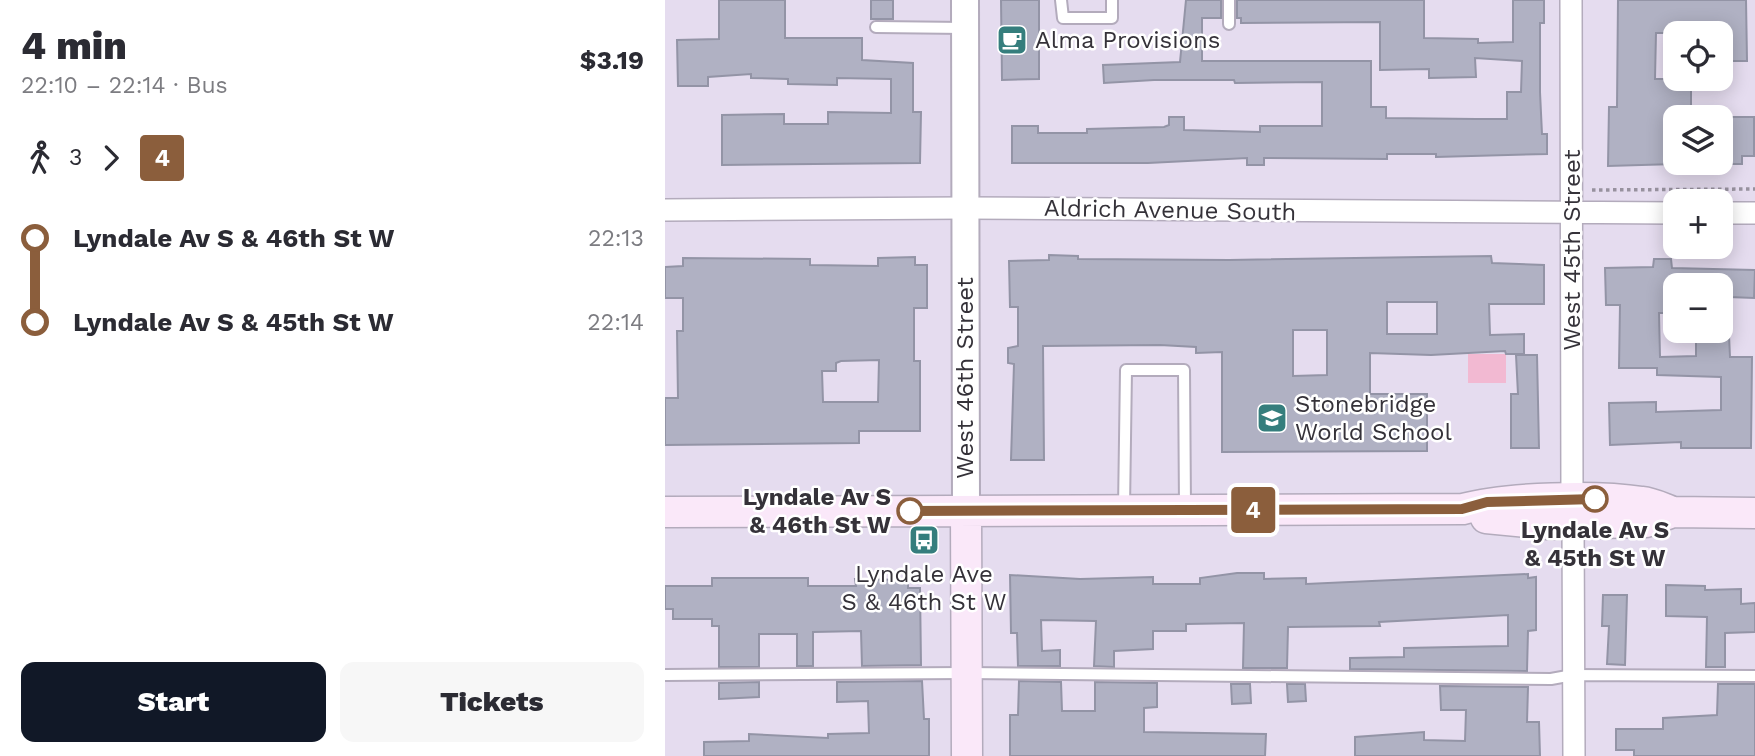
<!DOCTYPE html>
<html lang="en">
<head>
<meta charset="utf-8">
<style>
	:root { --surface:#fff; --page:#f7f7f7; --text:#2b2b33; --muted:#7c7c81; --accent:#111827 }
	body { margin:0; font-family:"Work Sans",sans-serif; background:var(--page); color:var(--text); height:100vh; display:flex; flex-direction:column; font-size:26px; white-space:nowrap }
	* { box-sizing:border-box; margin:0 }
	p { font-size:23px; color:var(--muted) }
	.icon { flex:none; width:38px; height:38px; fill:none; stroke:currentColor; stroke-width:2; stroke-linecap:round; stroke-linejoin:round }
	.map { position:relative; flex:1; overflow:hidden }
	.sheet { display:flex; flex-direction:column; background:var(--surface); width:665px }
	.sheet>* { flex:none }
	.badge { padding:0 14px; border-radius:5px; font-size:24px; line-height:46px }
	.fabs { position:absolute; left:998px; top:21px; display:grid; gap:14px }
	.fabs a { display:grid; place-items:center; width:70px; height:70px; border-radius:14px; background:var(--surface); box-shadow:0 4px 18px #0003; font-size:35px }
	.map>.badge { position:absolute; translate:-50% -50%; box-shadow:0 0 0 4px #fff }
	.legs { display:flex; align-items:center; gap:10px; height:77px; padding:0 21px; font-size:23px }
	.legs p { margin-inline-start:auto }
	.headline { display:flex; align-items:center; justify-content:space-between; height:119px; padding:0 21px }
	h1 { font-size:38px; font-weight:800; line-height:52px }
	.primary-button { display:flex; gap:14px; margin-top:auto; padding:14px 21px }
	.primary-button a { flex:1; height:80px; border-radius:14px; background:var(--accent); color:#fff; font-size:28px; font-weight:800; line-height:80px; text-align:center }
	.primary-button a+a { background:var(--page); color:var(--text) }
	ul { padding:0 21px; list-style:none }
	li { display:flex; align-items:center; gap:24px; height:84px; font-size:26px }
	li i { display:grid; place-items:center; width:10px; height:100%; margin:0 9px; background:currentColor }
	li i::after { content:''; width:18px; height:18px; margin:-9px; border:5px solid; border-radius:50%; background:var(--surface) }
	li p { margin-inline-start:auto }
	li:first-child i { background:linear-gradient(#0000 50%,currentColor 0) }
	li:last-child i { background:linear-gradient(currentColor 50%,#0000 0) }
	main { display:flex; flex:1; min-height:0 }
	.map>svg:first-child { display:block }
	.green { fill:#f2b9d2 }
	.building { fill:#b0b1c3; stroke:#9394a6; stroke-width:2; fill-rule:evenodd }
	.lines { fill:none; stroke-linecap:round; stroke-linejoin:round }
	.service-casing { stroke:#b3abbc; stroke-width:14 }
	.minor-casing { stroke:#b3abbc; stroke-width:24 }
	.tertiary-casing { stroke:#b3abbc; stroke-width:30 }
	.secondary-casing { stroke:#b3abbc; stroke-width:33 }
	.path { stroke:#97919e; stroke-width:3.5; stroke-dasharray:3.5 3.5; stroke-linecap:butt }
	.service { stroke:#fff; stroke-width:10 }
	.minor { stroke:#fff; stroke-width:21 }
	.tertiary { stroke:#fff; stroke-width:26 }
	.secondary { stroke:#fae8f9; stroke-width:30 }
	.line-1-casing { stroke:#fff; stroke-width:16 }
	.line-1 { stroke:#8b5e3c; stroke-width:10 }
	.stop-1-dot { fill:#fff; stroke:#8b5e3c; stroke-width:3.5 }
	.labels { text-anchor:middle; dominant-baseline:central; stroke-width:5; stroke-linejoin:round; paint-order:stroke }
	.poi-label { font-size:24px; fill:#353239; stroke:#fff; text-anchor:start }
	.street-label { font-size:24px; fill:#353239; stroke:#fff }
	.stop-label { font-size:24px; font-weight:bold; fill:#353239; stroke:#fff; text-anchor:end }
</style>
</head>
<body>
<main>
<section class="sheet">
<div class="headline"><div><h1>4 min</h1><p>22:10 – 22:14 · Bus</p></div><b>$3.19</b></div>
<div class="legs"><svg class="icon" aria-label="walk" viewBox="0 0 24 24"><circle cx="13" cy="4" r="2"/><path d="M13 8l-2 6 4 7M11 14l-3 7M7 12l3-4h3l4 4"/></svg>3<svg class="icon" aria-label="forward" viewBox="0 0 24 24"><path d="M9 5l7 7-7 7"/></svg><b class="badge" style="background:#8b5e3c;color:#fff">4</b></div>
<ul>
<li><i style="color:#8b5e3c"></i><b>Lyndale Av S &amp; 46th St W</b><p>22:13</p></li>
<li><i style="color:#8b5e3c"></i><b>Lyndale Av S &amp; 45th St W</b><p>22:14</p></li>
</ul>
<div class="primary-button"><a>Start</a><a>Tickets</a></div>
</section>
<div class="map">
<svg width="1090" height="756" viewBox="0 0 1090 756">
	<rect width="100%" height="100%" fill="#e5dcef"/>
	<path class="green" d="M 803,354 L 841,354 L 841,383 L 803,383 Z"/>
	<path class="building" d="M 54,0 L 120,0 L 120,38 L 197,38 L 197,60 L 248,63 L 248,112 L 256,112 L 255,163 L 57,165 L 57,115 L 119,114 L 119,124 L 163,124 L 163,112 L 226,113 L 226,79 L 172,78 L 172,85 L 123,84 L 123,79 L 86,78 L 86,74 L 43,77 L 43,86 L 13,86 L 12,40 L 54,39 Z
		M 206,0 L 228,0 L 228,19 L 206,19 Z
		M 336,0 L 374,0 L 374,79 L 337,80 Z
		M 521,0 L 556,0 L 556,18 L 537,18 L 537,61 L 706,61 L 706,107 L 721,107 L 721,118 L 811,119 L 842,119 L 842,92 L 856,92 L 857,61 L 810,58 L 811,77 L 764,78 L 764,69 L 715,70 L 715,22 L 576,23 L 576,18 L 572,18 L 572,0 L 759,0 L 759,38 L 813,39 L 813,43 L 848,42 L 848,0 L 879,0 L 879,23 L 875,23 L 875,92 L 877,134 L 882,134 L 882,154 L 771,157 L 771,154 L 722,154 L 722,159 L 599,158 L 599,165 L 582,165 L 582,158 L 483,163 L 347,163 L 347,126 L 373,126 L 373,133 L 422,133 L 422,129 L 499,127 L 504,125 L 504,117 L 519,117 L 519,130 L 595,132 L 595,126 L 657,126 L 657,82 L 570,83 L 569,80 L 489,80 L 439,83 L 438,65 L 515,62 Z
		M 953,0 L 1081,0 L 1082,61 L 1055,61 L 1055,33 L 991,33 L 990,79 L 1026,79 L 1026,117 L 1010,117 L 1010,164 L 943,166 L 944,107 L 952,107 Z
		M 1058,117 L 1089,117 L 1089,156 L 1077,156 L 1077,164 L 1058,164 Z
		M 384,255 L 413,256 L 413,259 L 564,260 L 826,256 L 827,263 L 879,265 L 879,304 L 824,304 L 825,335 L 859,334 L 859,354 L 841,354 L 840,351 L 766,355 L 705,353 L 705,394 L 762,394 L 762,451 L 557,452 L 557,352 L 531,353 L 531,347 L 495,345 L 378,346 L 379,460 L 346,460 L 349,364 L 343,363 L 343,348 L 353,346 L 353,307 L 345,307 L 344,261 L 384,260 ZM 722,302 L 772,302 L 772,334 L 722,334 ZM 628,330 L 662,330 L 662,375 L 628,376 Z
		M 250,257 L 250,265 L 262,265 L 262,308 L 249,308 L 249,361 L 255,361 L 255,431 L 194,431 L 194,443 L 0,445 L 0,398 L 13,398 L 12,331 L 18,331 L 18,298 L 0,298 L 0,267 L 18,266 L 18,258 L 145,259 L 145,265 L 213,266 L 213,258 ZM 214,360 L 213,402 L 158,402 L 157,371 L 171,371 L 171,363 L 176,361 Z
		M 989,259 L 1006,259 L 1007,268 L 1090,270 L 1089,298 L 1064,297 L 1064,287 L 1057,285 L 1010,285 L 1010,313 L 994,313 L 995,357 L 1031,356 L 1031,335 L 1064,335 L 1065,357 L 1087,357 L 1086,448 L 1016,448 L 1016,442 L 945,445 L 944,403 L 991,402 L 991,412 L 1056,410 L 1056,377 L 992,375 L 992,368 L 954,368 L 955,305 L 941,305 L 940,268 L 988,267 Z
		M 851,355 L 872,355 L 874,448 L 846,448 L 846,394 L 853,394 Z
		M 572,573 L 599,573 L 599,579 L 641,578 L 641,584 L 863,574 L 863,578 L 871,577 L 871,630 L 863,631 L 862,671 L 685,669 L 685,658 L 739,657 L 739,648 L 843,646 L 843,615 L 714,622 L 715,626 L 623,627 L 622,668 L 578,668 L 579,623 L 521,624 L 521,631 L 488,631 L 488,649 L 449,651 L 449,667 L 429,666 L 431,621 L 376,620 L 377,651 L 395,650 L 395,666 L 353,666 L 352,633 L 346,633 L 345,575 L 415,579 L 488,577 L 488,584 L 535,584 L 535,578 Z
		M 47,578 L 143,578 L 143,586 L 191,586 L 190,579 L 243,580 L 243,588 L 255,588 L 256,665 L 197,666 L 196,631 L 148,632 L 148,666 L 132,666 L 132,634 L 94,634 L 94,667 L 54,667 L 54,626 L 47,626 L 47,619 L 8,619 L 8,609 L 0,609 L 0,586 L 47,586 Z
		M 1001,585 L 1040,586 L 1040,590 L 1076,589 L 1076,604 L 1090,603 L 1090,632 L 1060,633 L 1060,667 L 1041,667 L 1042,617 L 1001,616 Z
		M 938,595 L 962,595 L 960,665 L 942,664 L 944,626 L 937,626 Z
		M 257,681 L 259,719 L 264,719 L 264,756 L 39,756 L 39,742 L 84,741 L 84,734 L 163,738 L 163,734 L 204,733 L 203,701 L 172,702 L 172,682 Z
		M 354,681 L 396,682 L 397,711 L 430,711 L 430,682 L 492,683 L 492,707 L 479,708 L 479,732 L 601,734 L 600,756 L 345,756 L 345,715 L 353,715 Z
		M 94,682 L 94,697 L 54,699 L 54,683 Z
		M 566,684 L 585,684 L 586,703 L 567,704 Z
		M 622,684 L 640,684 L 641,701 L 623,702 Z
		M 1053,684 L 1090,684 L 1090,756 L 969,756 L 969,750 L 951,750 L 951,729 L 998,729 L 998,718 L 1052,715 Z
		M 775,686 L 863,687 L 862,722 L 874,722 L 875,756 L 690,756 L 690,737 L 759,732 L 759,740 L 800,741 L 801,710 L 776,710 Z"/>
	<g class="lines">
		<g class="service-casing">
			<path id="service" d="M 396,0 L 398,18 L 447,18 L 447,0
				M 564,0 L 564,24
				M 211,27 L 300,28
				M 459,508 L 461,370 L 519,370 L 520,507
				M 0,675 L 301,673 L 886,679 L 908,675 L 1090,676"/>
		</g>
		<g class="minor-casing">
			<path id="minor" d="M 906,0 L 907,500
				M 0,210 L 300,208 L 1010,213
				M 1055,213 L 1090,213
				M 908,523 L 909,756"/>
		</g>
		<g class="tertiary-casing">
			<path id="tertiary" d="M 300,0 L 301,511"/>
		</g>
		<g class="secondary-casing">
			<path id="secondary" d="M 301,511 L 302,756
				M 0,512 L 798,509 C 841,497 932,495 977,502 C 988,503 999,509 1008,512
				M 821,518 L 883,524 L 981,522 L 1008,512 L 1090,513"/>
		</g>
		<path class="path" d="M 927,190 L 1090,189"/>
		<use href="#service" class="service"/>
		<use href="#minor" class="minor"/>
		<use href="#tertiary" class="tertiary"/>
		<use href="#secondary" class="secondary"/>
	</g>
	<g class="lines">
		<g class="line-1-casing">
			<path id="line-1" d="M 245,511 L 797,509 L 822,502 L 930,499"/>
		</g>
		<use href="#line-1" class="line-1"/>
	</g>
	<defs>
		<g id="cafe-square" transform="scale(1.575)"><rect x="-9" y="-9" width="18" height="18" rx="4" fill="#357e7d" stroke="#fff"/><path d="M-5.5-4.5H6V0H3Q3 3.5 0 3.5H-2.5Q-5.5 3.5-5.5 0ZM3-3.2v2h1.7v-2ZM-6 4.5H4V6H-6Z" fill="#fff"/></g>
		<g id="school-square" transform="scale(1.575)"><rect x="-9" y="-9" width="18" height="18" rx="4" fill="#357e7d" stroke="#fff"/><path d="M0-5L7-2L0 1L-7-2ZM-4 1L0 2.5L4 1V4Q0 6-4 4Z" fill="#fff"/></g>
		<g id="bus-square" transform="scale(1.575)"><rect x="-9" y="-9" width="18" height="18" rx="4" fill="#357e7d" stroke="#fff"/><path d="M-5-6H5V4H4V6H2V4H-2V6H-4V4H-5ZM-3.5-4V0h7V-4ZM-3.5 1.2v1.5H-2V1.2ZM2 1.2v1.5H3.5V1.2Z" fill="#fff"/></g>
	</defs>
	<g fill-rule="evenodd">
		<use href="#cafe-square" x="347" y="40"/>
		<use href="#school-square" x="607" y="418"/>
		<use href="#bus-square" x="259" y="540"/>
	</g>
	<g class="stop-1-dot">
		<circle cx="930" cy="499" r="12"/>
		<circle cx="245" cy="511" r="12"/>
	</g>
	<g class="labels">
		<g class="poi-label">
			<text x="370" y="40">Alma Provisions</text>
			<text x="630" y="404">Stonebridge<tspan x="630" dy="28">World School</tspan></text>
			<text x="259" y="574" text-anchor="middle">Lyndale Ave<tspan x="259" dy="28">S &amp; 46th St W</tspan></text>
		</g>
		<g class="street-label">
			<text transform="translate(505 210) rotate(1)">Aldrich Avenue South</text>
			<text transform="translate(907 250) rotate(-90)">West 45th Street</text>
			<text transform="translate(300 378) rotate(-90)">West 46th Street</text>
		</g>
		<g class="stop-label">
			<text x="226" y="497">Lyndale Av S<tspan x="226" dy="28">&amp; 46th St W</tspan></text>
			<text x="930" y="530" text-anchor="middle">Lyndale Av S<tspan x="930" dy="28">&amp; 45th St W</tspan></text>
		</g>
	</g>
</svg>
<div class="fabs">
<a><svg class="icon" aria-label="locate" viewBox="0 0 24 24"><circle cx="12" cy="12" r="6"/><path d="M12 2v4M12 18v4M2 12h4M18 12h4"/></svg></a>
<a><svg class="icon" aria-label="layers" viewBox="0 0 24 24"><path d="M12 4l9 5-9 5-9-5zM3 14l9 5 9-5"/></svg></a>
<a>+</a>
<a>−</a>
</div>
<b class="badge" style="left:588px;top:510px;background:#8b5e3c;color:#fff">4</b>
</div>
</main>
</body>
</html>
